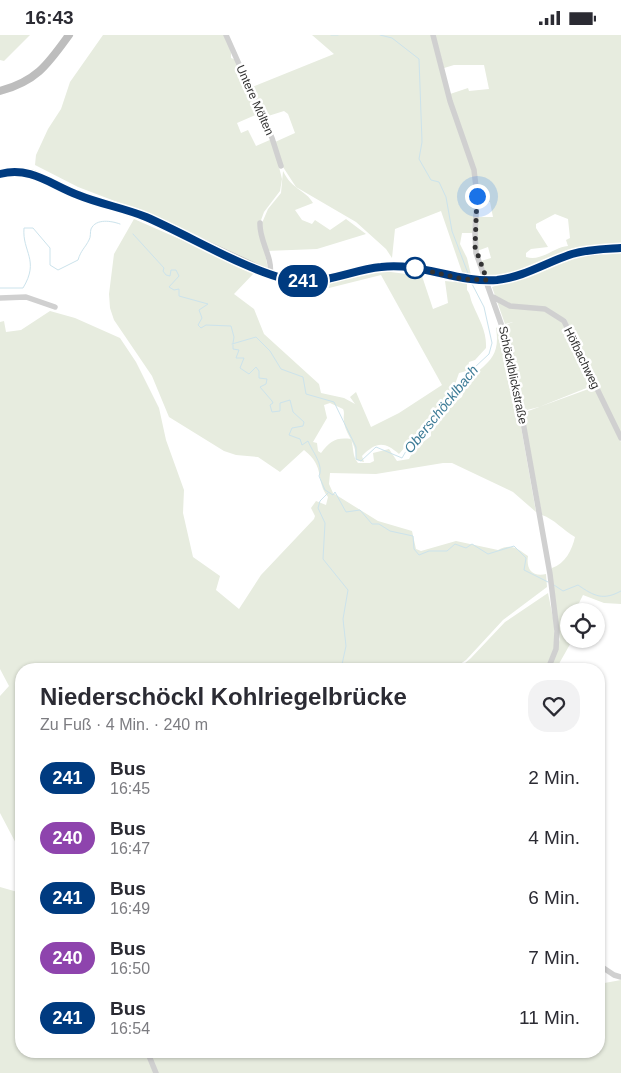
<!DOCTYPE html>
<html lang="de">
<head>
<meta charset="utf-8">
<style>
	:root { --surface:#fff; --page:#f2f2f3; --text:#2b2b33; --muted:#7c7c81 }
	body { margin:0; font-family:Helvetica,sans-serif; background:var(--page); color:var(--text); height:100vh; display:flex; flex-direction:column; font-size:19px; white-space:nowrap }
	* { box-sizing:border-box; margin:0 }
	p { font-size:16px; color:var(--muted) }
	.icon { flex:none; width:28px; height:28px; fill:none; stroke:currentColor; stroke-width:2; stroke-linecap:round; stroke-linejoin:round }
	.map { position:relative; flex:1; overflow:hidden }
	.sheet { position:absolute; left:15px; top:628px; width:590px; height:395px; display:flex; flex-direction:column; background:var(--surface); border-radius:20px; box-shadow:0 1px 4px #0004 }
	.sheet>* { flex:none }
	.badge { padding:0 10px; border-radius:16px; font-size:18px; line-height:32px }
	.tools { position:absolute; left:560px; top:568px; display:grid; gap:10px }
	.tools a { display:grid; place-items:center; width:45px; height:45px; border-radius:50%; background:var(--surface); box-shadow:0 1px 4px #0004; font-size:25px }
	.you { position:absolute; width:25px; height:25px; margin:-12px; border:4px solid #fff; border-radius:50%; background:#1a73e8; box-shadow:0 0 0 8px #1a73e833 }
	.map>.badge { position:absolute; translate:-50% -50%; box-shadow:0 0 0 2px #fff }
	.round { display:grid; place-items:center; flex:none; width:52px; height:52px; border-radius:20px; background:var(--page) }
	.summary { display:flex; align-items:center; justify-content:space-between; height:85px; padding:0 25px }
	h1 { font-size:24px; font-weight:700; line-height:38px }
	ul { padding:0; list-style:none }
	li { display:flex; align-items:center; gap:15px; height:60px; padding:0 25px }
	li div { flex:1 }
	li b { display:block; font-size:19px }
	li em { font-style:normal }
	li .badge { min-width:55px; font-weight:700; text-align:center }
	.status { display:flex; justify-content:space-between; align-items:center; height:35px; padding:0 25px; background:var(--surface); direction:ltr }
	.status svg { height:14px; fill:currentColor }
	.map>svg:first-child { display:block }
	.green { fill:#e7ecdf; fill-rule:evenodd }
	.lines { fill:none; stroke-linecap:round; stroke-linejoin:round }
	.stream { stroke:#cce3ec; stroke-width:1 }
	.minor { stroke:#d0d0d0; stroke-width:5.5 }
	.secondary { stroke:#bdbdbd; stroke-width:8 }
	.line-casing { stroke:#fff; stroke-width:11 }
	.line { stroke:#003b80; stroke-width:8 }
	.walk { stroke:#333; stroke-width:5; stroke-dasharray:0 9 }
	.stop-dot { fill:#fff; stroke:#003b80; stroke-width:2.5 }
	.labels { text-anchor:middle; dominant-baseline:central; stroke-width:5; stroke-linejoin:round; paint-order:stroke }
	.street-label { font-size:12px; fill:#333; stroke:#fff }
	.water-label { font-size:14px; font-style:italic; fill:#3e7c97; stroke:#fff }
</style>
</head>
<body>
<div class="status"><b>16:43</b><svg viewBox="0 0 49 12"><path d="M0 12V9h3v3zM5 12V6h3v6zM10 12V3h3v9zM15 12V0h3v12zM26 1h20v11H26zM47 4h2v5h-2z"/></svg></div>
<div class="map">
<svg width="621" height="1038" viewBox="0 0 621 1038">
	<rect width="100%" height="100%" fill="#fff"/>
	<path class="green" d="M 0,0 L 30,0 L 4,26 L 0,25 Z
		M 103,0 L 225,0 L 231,17 L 231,23 L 236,25 L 260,78 L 237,88 L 241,98 L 248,95 L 256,111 L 272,104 L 282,144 L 280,156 L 264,177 L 260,188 L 268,235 L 167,186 L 78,152 L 35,130 L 36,120 L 48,94 L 61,74 L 70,47 Z
		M 312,0 L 431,0 L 472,136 L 475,161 L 473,198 L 462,198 L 460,209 L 467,223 L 471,240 L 463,240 L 441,176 L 395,194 L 392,223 L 386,214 L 356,187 L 296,152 L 283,132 L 275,107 L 295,98 L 288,79 L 284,76 L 265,82 L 252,52 L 334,19 Z
		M 435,0 L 621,0 L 621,399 L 566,284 L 560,282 L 594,350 L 539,372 L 594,352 L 621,407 L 621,569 L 604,568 L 583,560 L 577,572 L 586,576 L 569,576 L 569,604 L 573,604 L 556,634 L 550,634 L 560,604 L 552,556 L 552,533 C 565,529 572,515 575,502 C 563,495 554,484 542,480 L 523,378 L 539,372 L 523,376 L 505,290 L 513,287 L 505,289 L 492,252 L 519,243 L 487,241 L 481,226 L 491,223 L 488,212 L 477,216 L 476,182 L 493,182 L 490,167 L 478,168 L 477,148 L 450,59 L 468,53 L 469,56 L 489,54 L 484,30 L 454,30 L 444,33 ZM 555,179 L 568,184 L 570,203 L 566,205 L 568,211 C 554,212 541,227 526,222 L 526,218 L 531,214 L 548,212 L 536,193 L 536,189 Z
		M 283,136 C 292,155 306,155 313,168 L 295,175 L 302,185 L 312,189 L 315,185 L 330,195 L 346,184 L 366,199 L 317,214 L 266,216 L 262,188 L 268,174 L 281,158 Z
		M 134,184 L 255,237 L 234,259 L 254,274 L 264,299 L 319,349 L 321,358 L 344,363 L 355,369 L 350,362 L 356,357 L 371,392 L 399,378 L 442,350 L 381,240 L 325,254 L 293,254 L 293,250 L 319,250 L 383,236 L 422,241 L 433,274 L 448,268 L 445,246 L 467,248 L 467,255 C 471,260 470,264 473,270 C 479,284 487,297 486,313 L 475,325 L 469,327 L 467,336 L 459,338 L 452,358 L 399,419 C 384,406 376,407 362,421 L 364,427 L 356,425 C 357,407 345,400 344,386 C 343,381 345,378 343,374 L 330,368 L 324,370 L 327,383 L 313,407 L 317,408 L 318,416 L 321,418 C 330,406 336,402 351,404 C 354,413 352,421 358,428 L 370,428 L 374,426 L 373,418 L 389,414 L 397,426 L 409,424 L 414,414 L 431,401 L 431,396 C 442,385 449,370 462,362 C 471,328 503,334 496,293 L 500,291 L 505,301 L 536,477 L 513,457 L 452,428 L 443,428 L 376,439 L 330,438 L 329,449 L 333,458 L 378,486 L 412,496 L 416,514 L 421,516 L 456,506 L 498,515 C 511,508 517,513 528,521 C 526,534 532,542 546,539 L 547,552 L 503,585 L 466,625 L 453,634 L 21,634 L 21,818 L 0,778 L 0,661 L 9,651 L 0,634 L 0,287 L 4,286 L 6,297 L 21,295 L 50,276 L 75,283 L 120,303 L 136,327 L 159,373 L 166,405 L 184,455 L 183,478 L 193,522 L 220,541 L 216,555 L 239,574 L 261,540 L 314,484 L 315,481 L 311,473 L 316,466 L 326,470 L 328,462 C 315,446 326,432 304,415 L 280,437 L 258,422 L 236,420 L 224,416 L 169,382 L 152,341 L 114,285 L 110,273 L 109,259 L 114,219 Z
		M 548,558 L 554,588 L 555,611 L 546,634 L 458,634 L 471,623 L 505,587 Z
		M 0,852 L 21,858 L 21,1016 L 599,1016 L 599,949 L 621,945 L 621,1038 L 0,1038 Z"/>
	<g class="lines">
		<path class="stream" d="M 331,0 L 338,0
			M 380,0 L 392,3 L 419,24 L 422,107 L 419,124 L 431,145 L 439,147 L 446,162 L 452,196 L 469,241
			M 133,199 L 164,233 L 163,236 L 166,240 L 170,241 L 171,235 L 176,235 L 179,241 L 169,252 L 174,255 L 179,254 L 179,261 L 208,269 L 199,275 L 202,283 L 198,290 L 201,293 L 206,290 L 231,291 L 234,302 L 233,308
			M 0,253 L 23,253 C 40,225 22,217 24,193 L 33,193 L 50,213 L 50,230 L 58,235 L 78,225 C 81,215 85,213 89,205 C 91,202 90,197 91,194 C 96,183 112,186 120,189
			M 232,309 L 256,302 L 270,316 L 281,334 L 303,342 L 306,359 L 334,367 L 356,412 L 356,424 L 361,426 L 376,412 L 402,423 L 409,411 L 428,396 L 441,373 L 459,356 L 475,332 L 489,319 L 492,308 L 484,272 L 471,247
			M 233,310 L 233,314 L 239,315 L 236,323 L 244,323 L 240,333 L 249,339 L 256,332 L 259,336 L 259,343 L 267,344 L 266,349 L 260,352 L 272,366 L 273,368 L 270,370 L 272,377 L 280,376 L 280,368 L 290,365 L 293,377 L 304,387 L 303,391 L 292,393 L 289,400 L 300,404 L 302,410 L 308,406 C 312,416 324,430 319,441 L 325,455 L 333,460 L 335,457 L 346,477 L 360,475 L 372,489 L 379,489 L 390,496 L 413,501 L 414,514 L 419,520 L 429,516 L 447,516 L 455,509 L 466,513 L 472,509 L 488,519 L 514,511 L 526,523 L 524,535 L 548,547
			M 328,458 L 320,466 L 318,473 L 325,488 L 323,524 L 348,555 L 343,584 L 346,611 L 341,634
			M 554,550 L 563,556 L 578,550 C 594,561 603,566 621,556"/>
		<path class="minor" d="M 226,0 L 272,103 L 281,131
			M 433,0 L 450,66 L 474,135 L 477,161 L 475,198 L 476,218 L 510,314 L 550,539 L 557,596 L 556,614 L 548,634
			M 260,188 C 259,206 273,222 270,239
			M 493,262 L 510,271 L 545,274 L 564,286 L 621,403
			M 0,263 L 26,262 L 55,272
			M 599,930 L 614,940 L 621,942
			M 147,1016 L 156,1038"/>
		<path class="secondary" d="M 0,56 C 37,46 48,29 69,0
			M 0,139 L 17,137 L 34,139 L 79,160 L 147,182 L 270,239 L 296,246 L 321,246 L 373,233 L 394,231 L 415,233 L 463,244 L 497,245 L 525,238 L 573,219 L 621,213"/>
	</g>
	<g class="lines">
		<g class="line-casing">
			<path id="line" d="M 0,139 C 31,131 51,150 78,160 C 100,169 124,173 146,182 C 190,201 240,232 285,244 C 318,253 349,235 381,232 C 421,227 457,248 497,245 C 524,242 547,227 572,219 C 588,214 605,214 621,213"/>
		</g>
		<use href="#line" class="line"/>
		<path class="walk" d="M 415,233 L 463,244 L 487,245 L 475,212 L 477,161"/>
	</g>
	<circle class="stop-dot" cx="415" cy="233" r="10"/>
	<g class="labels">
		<g class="street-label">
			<text transform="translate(255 65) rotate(66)">Untere Mölten</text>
			<text transform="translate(582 323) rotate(64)">Höfbachweg</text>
			<text transform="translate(513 340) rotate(78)">Schöcklblickstraße</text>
		</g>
		<g class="water-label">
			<text transform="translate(441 374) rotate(-51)">Oberschöcklbach</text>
		</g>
	</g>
</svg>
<div class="tools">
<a><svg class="icon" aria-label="locate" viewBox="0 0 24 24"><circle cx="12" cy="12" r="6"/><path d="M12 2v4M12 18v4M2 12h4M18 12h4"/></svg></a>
</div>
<div class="you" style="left:477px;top:161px"></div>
<b class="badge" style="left:303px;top:246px;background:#003b80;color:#fff">241</b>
<section class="sheet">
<div class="summary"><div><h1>Niederschöckl Kohlriegelbrücke</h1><p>Zu Fuß · 4 Min. · 240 m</p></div><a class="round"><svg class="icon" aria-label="heart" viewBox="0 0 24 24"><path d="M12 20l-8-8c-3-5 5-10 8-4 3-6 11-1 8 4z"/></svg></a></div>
<ul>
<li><span class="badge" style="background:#003b80;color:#fff">241</span><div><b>Bus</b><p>16:45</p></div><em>2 Min.</em></li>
<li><span class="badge" style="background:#8e44ad;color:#fff">240</span><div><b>Bus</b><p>16:47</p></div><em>4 Min.</em></li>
<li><span class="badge" style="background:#003b80;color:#fff">241</span><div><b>Bus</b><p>16:49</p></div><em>6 Min.</em></li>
<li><span class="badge" style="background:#8e44ad;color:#fff">240</span><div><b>Bus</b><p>16:50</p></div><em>7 Min.</em></li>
<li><span class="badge" style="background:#003b80;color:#fff">241</span><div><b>Bus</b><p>16:54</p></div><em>11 Min.</em></li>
</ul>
</section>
</div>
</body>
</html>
